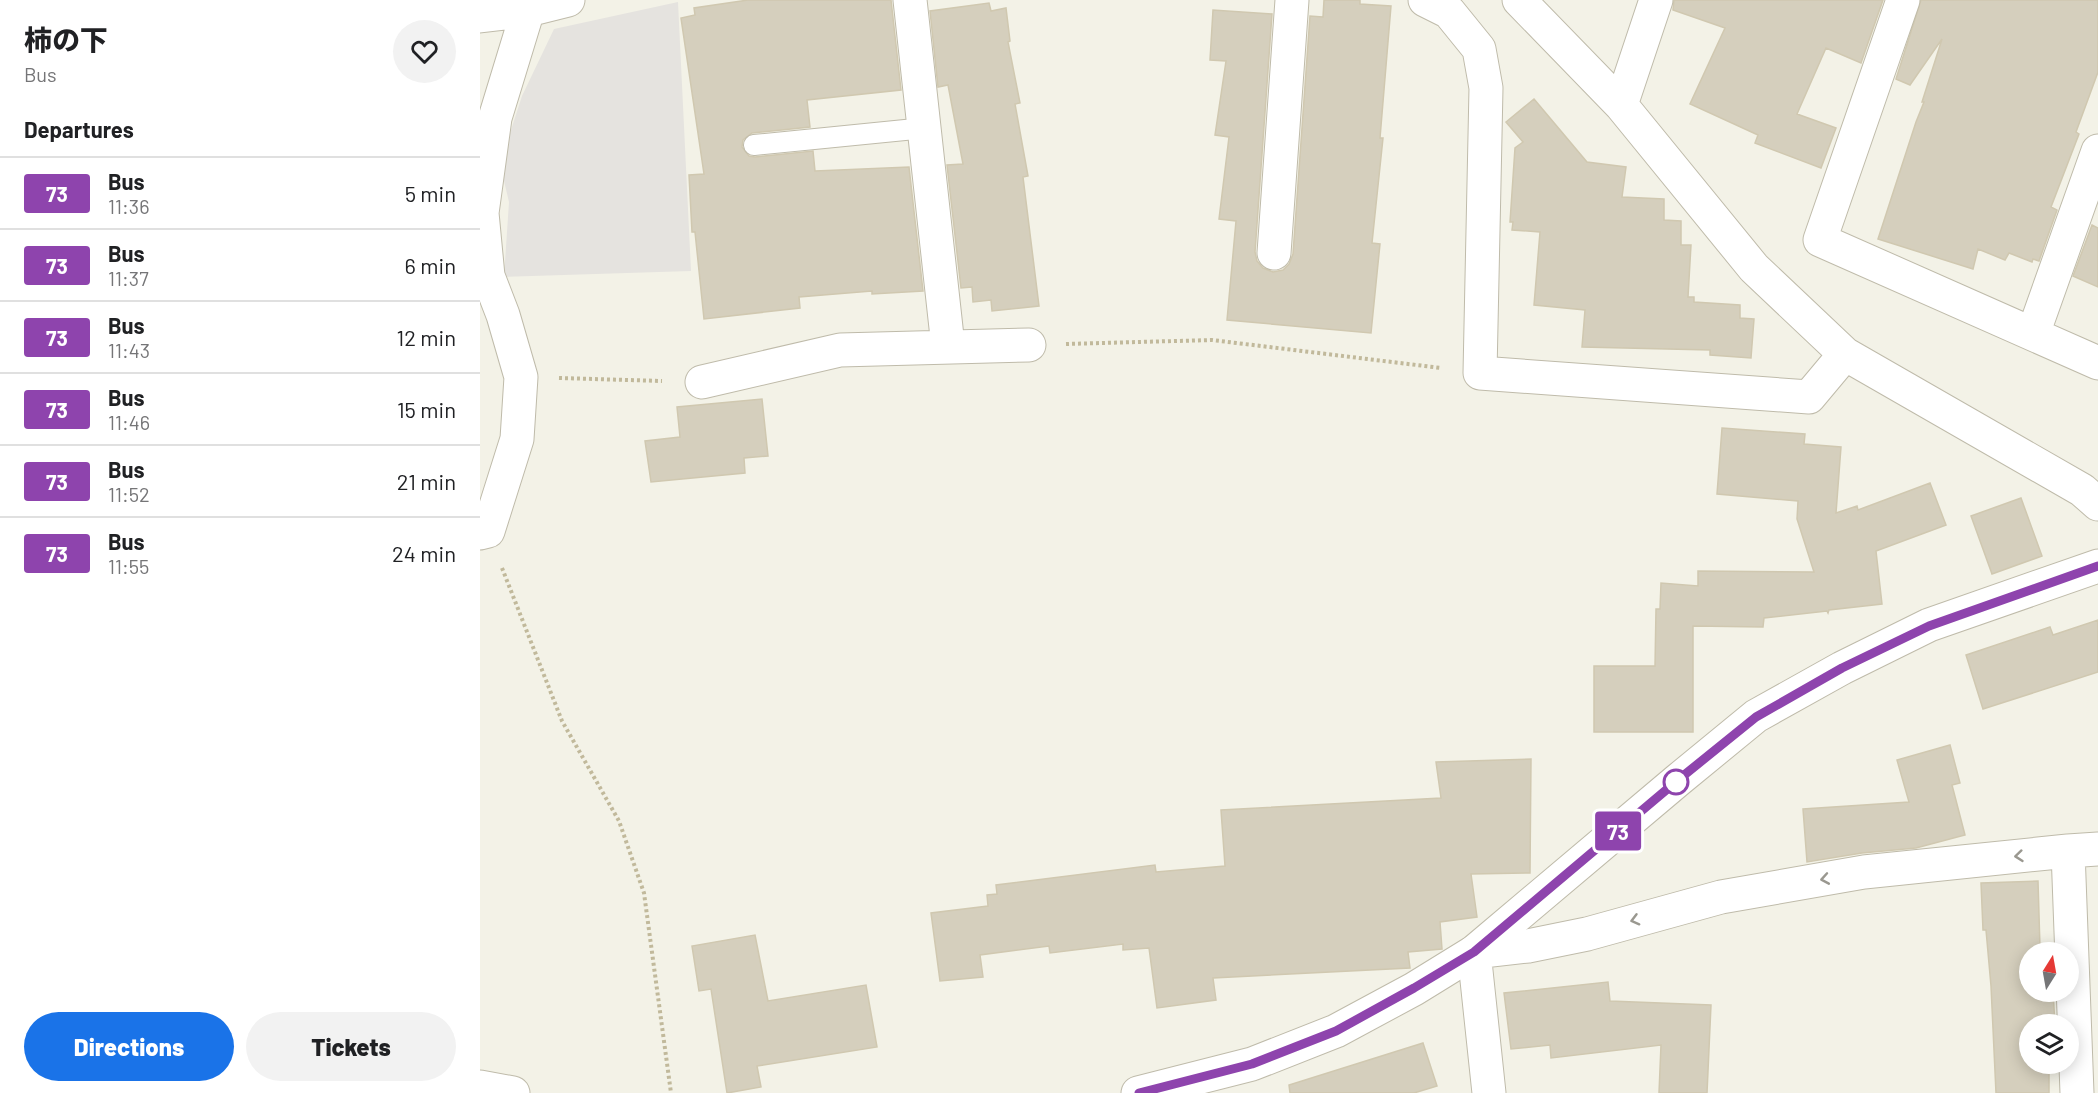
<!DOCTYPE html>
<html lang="en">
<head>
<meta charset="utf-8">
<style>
	:root { --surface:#fff; --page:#f2f2f2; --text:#202124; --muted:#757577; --line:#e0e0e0; --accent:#1a73e8 }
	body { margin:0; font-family:Barlow,"Noto Sans JP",sans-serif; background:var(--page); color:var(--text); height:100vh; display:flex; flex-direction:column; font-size:22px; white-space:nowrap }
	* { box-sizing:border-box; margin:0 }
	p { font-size:20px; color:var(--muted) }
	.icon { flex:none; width:33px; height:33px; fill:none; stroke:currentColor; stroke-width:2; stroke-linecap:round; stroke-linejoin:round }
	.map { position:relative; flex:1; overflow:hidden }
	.details { display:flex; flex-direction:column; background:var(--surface); width:480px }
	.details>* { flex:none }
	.badge { padding:0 12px; border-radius:4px; font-size:21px; line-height:39px }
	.needle { width:39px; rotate:11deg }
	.fabs { position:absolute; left:1539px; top:942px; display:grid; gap:12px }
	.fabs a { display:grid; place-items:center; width:60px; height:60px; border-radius:50%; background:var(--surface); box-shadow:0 3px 15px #0003; font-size:30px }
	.map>.badge { position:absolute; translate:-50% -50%; box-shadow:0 0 0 3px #fff }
	h2 { padding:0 24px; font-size:22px; line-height:54px }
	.round { display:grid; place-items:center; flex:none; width:63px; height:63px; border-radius:32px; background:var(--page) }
	.head { display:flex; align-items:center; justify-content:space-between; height:102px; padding:0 24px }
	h1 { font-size:28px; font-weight:800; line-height:45px }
	.primary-button { display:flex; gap:12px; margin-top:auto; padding:12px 24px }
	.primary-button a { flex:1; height:69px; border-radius:36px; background:var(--accent); color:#fff; font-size:24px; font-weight:800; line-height:69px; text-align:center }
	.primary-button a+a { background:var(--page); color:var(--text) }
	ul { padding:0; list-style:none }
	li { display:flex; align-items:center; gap:18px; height:72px; padding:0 24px; border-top:2px solid var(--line) }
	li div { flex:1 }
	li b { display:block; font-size:22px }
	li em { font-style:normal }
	li .badge { min-width:66px; font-weight:700; text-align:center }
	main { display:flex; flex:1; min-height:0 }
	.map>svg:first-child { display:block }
	.parking { fill:#e5e3df }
	.building { fill:#d5cfbd; stroke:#d0c8b0; stroke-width:1.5 }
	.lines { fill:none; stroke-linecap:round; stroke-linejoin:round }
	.service-casing { stroke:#bfbbaa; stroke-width:22 }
	.minor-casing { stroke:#bfbbaa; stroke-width:35 }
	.tertiary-casing { stroke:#bfbbaa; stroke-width:35 }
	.path { stroke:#c1b99b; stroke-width:4; stroke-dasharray:3 3; stroke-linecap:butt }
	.service { stroke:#fff; stroke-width:20 }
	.minor { stroke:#fff; stroke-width:33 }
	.tertiary { stroke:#fff; stroke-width:33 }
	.oneway { stroke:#9a9890 }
	.line-casing { stroke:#fff; stroke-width:14 }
	.line { stroke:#8e44ad; stroke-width:9 }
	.stop-dot { fill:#fff; stroke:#8e44ad; stroke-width:3 }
</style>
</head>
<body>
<main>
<section class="details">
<div class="head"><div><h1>柿の下</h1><p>Bus</p></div><a class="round"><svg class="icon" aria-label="heart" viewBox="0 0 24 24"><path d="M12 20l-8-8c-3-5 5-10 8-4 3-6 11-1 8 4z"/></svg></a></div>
<h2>Departures</h2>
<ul>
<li><span class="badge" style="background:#8e44ad;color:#fff">73</span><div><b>Bus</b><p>11:36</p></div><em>5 min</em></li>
<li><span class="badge" style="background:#8e44ad;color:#fff">73</span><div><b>Bus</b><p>11:37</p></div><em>6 min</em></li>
<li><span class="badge" style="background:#8e44ad;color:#fff">73</span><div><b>Bus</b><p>11:43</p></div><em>12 min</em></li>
<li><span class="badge" style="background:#8e44ad;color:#fff">73</span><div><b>Bus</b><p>11:46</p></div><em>15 min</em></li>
<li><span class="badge" style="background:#8e44ad;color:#fff">73</span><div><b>Bus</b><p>11:52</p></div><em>21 min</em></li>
<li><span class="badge" style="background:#8e44ad;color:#fff">73</span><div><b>Bus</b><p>11:55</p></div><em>24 min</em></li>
</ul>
<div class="primary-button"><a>Directions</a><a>Tickets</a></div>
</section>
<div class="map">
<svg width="1618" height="1093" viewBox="0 0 1618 1093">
	<rect width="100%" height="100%" fill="#f3f2e7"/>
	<path class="parking" d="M 198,2 L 211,271 L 24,277 L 29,202 L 20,164 L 42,96 L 74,29 Z"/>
	<path class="building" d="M 268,0 L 411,0 L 421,90 L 327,100 L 330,127 L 272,133 L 263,140 L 262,147 L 269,156 L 275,157 L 333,151 L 335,171 L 429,167 L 443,291 L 392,294 L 392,291 L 319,297 L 320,308 L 224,319 L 215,232 L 212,232 L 209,175 L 224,174 L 201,18 L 215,15 L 214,8 Z
		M 844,0 L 880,0 L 880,4 L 911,6 L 900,138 L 903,138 L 892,243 L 900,244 L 891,333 L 747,320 L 756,221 L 739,219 L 749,137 L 735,135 L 746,61 L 730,60 L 733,10 L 792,14 L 775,252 L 777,261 L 783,268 L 793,272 L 803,270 L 809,264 L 813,254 L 830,16 L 843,17 Z
		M 1194,0 L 1403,0 L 1381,63 L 1346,48 L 1317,114 L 1356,128 L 1341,168 L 1275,143 L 1278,135 L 1210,104 L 1245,28 L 1193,10 Z
		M 1441,0 L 1618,0 L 1618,72 L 1596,132 L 1599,134 L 1571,207 L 1577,210 L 1559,261 L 1553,259 L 1552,262 L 1529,253 L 1525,260 L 1498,249 L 1493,269 L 1398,239 L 1436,122 L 1444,102 L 1442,102 L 1462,39 L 1430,85 L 1416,79 Z
		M 509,3 L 511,11 L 526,8 L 530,41 L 528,42 L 540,103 L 535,104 L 548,176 L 543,177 L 559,306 L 512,311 L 511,300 L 493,302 L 492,287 L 481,288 L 467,165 L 483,164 L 468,85 L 458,87 L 450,11 Z
		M 1054,99 L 1107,162 L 1146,167 L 1142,197 L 1184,199 L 1184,220 L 1201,221 L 1201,245 L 1211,245 L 1208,297 L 1214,297 L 1214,302 L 1260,305 L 1260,318 L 1274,319 L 1271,358 L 1230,355 L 1230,350 L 1102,347 L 1105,310 L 1054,305 L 1060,232 L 1032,230 L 1033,222 L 1030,222 L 1035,148 L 1043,142 L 1026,122 Z
		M 1612,225 L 1618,228 L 1618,287 L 1593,276 Z
		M 282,399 L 288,456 L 264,458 L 265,473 L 171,482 L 165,441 L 200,437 L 197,407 Z
		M 1242,428 L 1325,434 L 1324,444 L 1361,447 L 1356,513 L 1377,506 L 1378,510 L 1450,483 L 1466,525 L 1396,551 L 1402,604 L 1349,610 L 1348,613 L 1347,611 L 1284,618 L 1283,627 L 1213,626 L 1213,732 L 1114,732 L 1114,666 L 1175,666 L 1176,609 L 1180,609 L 1181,583 L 1218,586 L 1218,571 L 1334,572 L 1317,519 L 1318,501 L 1237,494 Z
		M 1541,498 L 1562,556 L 1512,574 L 1491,516 Z
		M 1618,620 L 1618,672 L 1503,709 L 1486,655 L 1570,627 L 1573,635 Z
		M 1470,745 L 1480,783 L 1472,785 L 1485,835 L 1436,848 L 1382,853 L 1327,862 L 1323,809 L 1429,802 L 1417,760 Z
		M 1051,759 L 1050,873 L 991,874 L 997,917 L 960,922 L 962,949 L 928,952 L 930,968 L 733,978 L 736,1000 L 677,1008 L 669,948 L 643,950 L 643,944 L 570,953 L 569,946 L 500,955 L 503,977 L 460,981 L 451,913 L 508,906 L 507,895 L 517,894 L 516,885 L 675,865 L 676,872 L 745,866 L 741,810 L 961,798 L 956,762 Z
		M 1558,881 L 1560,948 L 1569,947 L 1569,952 L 1550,952 L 1550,992 L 1573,992 L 1575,1024 L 1550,1024 L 1550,1064 L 1569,1064 L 1569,1093 L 1516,1093 L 1511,986 L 1506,930 L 1503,930 L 1501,883 Z
		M 275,935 L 288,1001 L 386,985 L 397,1047 L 277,1066 L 281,1087 L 247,1093 L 231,989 L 219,991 L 212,946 Z
		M 1128,982 L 1130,1001 L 1231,1005 L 1227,1093 L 1179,1093 L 1181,1045 L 1071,1058 L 1070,1045 L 1031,1049 L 1024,993 Z
		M 943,1043 L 957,1086 L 934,1093 L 810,1093 L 809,1085 Z"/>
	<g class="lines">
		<g class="service-casing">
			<path id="service" d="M 274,145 L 445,128"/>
		</g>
		<g class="minor-casing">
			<path id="minor" d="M 430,0 L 468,346
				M 945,0 L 969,12 L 999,49 L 1006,88 L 1000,373 L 1329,397 L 1365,354
				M 1039,0 L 1141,105 L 1274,268 L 1365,354 L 1602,490 L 1618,504
				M 1423,0 L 1340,240 L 1618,363
				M 0,16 L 48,10 L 88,0
				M 1141,105 L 1176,0
				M 794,253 L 812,0
				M 1553,334 L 1618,151
				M 222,382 L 360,350 L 549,345
				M 0,533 L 8,531 L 37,439 L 41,377 L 23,315 L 8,276 L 2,213 L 15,118 L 48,10 L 46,0
				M 1588,851 L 1597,1093
				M 1009,1093 L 994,952 L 1048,946 L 1107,934 L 1241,897 L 1384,872 L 1588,851 L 1618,849"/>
		</g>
		<g class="tertiary-casing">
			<path id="tertiary" d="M 0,1087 L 33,1093
				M 658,1093 L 772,1064 L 856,1031 L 934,989 L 994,952 L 1198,780 L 1276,716 L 1362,668 L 1449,625 L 1618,566"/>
		</g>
		<path class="path" d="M 586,344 L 732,340 L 961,368
			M 79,378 L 182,381
			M 22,568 L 82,721 L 139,821 L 164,893 L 191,1093"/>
		<use href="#service" class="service"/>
		<use href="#minor" class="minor"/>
		<use href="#tertiary" class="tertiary"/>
	</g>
	<defs><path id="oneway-chevron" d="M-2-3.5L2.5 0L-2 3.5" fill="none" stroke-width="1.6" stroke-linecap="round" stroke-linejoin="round" transform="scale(1.5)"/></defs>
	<g class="oneway">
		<use href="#oneway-chevron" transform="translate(1539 856) rotate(174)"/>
		<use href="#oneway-chevron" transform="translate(1345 879) rotate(170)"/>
		<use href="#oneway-chevron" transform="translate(1155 920) rotate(165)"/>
	</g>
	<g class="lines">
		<g class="line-casing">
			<path id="line" d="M 659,1093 L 772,1064 L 856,1031 L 934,988 L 994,952 L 1198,780 L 1276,717 L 1362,668 L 1449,626 L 1618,566"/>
		</g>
		<use href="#line" class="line"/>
	</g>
	<circle class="stop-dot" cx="1196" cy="782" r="12"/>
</svg>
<div class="fabs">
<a><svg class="needle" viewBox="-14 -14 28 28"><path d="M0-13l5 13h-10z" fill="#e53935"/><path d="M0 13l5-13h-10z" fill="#757577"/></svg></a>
<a><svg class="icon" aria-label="layers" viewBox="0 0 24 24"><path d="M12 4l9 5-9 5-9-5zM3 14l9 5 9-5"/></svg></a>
</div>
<b class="badge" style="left:1138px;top:831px;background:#8e44ad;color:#fff">73</b>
</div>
</main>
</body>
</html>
